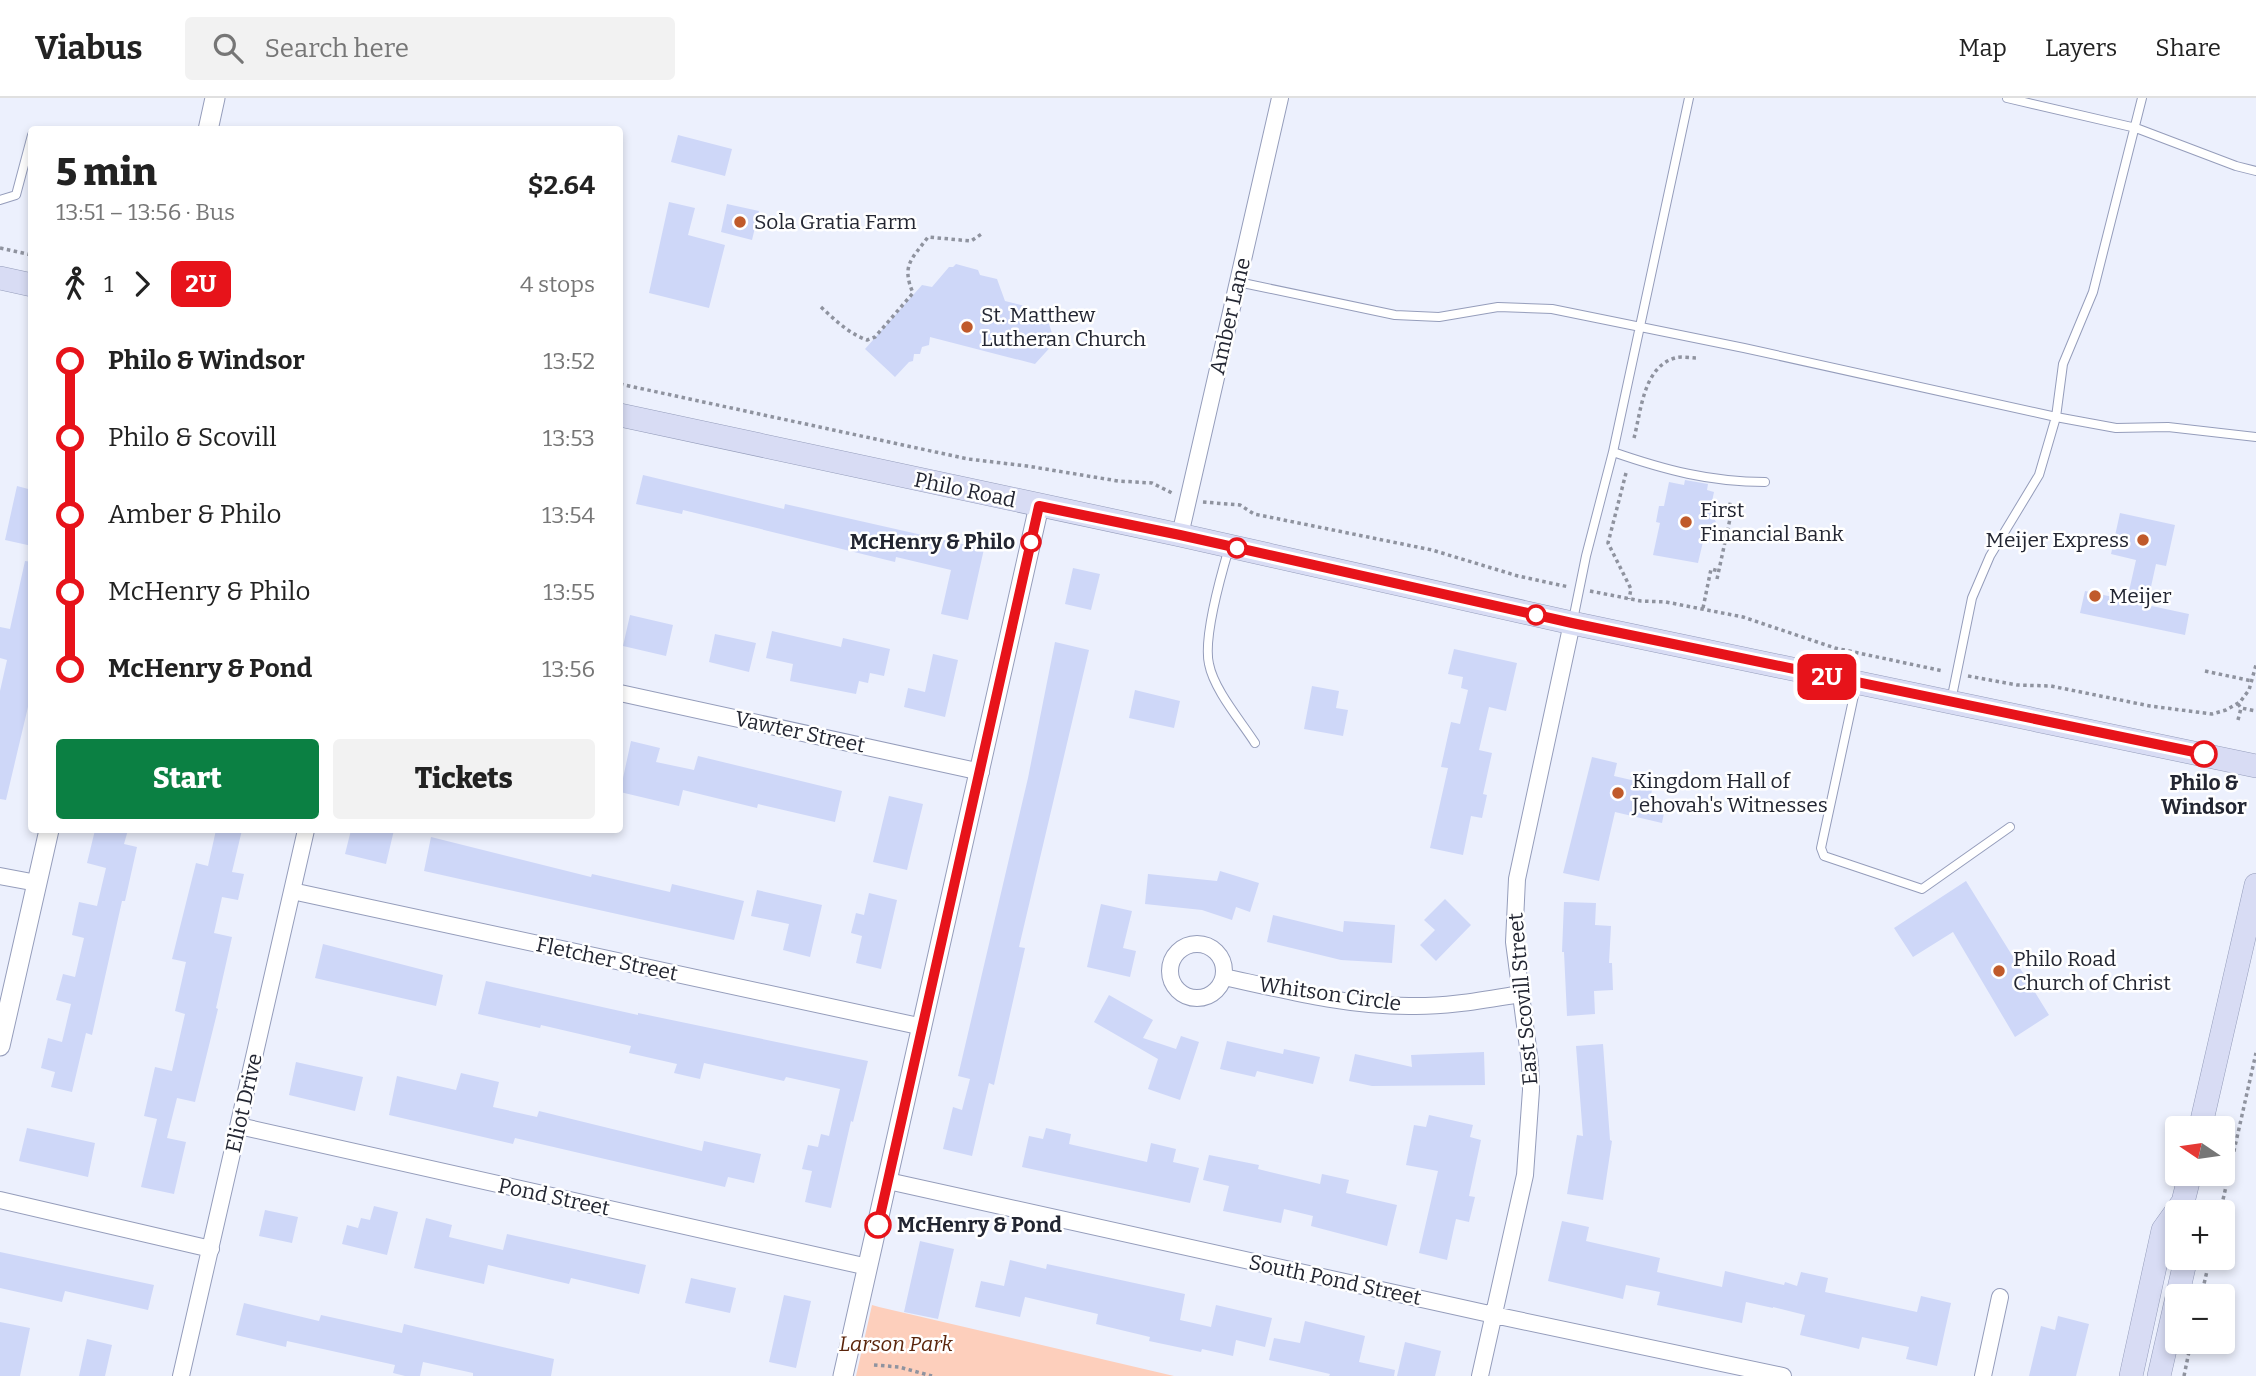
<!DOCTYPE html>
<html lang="en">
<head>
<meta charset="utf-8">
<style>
	:root { --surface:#fff; --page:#f2f2f2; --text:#222; --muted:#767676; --line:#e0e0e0; --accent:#0b8043 }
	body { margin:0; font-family:Bitter,serif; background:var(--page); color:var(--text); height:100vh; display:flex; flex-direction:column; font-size:26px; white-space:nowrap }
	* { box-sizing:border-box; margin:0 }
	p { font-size:23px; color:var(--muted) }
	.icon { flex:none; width:38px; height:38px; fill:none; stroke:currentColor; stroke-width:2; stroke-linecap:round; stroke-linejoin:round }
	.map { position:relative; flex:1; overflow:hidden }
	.side { position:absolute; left:28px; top:28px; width:595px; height:707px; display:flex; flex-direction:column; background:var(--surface); border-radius:7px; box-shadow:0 4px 10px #0003 }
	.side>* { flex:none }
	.badge { padding:0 14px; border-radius:10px; font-size:24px; line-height:46px }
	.needle { width:46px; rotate:283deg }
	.tools { position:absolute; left:2165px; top:1018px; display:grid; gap:14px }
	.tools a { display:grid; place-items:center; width:70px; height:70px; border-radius:7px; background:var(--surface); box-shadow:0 4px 10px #0003; font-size:35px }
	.map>.badge { position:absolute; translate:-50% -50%; box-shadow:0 0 0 4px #fff }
	.legs { display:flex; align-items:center; gap:10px; height:77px; padding:0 28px; font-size:23px }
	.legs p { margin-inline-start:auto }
	.head { display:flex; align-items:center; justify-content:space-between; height:119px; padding:0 28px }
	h1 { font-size:38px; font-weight:800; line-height:52px }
	.button { display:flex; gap:14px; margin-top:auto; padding:14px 28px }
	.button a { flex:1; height:80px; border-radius:7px; background:var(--accent); color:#fff; font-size:28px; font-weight:800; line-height:80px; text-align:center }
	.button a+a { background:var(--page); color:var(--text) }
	ul { padding:0 28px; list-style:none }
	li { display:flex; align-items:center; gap:24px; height:77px; font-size:26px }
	li i { display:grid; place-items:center; width:10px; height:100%; margin:0 9px; background:currentColor }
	li i::after { content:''; width:18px; height:18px; margin:-9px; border:5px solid; border-radius:50%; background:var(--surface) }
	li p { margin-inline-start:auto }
	li:first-child i { background:linear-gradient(#0000 50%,currentColor 0) }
	li:last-child i { background:linear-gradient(currentColor 50%,#0000 0) }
	header { display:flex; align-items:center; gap:42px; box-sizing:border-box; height:98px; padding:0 35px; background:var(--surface); border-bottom:2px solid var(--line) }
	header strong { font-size:33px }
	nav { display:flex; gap:38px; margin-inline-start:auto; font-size:24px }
	.search { width:490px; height:63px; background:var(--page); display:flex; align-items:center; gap:18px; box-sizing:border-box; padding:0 24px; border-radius:7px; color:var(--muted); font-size:26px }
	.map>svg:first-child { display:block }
	.green { fill:#fdcfbc }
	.building { fill:#ced7f8 }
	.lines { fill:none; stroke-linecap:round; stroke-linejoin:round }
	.service-casing { stroke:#959dbb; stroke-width:10 }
	.minor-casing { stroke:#959dbb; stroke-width:18 }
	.tertiary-casing { stroke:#959dbb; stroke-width:21 }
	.secondary-casing { stroke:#959dbb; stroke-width:24 }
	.path { stroke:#8f939f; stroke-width:3.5; stroke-dasharray:3.5 3.5; stroke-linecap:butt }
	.service { stroke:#fff; stroke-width:8 }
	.minor { stroke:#fff; stroke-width:16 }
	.tertiary { stroke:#fff; stroke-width:19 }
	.secondary { stroke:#d8dcf4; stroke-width:23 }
	.line-1-casing { stroke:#fff; stroke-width:16 }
	.line-1 { stroke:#e7131a; stroke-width:10 }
	.poi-dot { fill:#c05a2b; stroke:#fff; stroke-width:2.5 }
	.stop-1-dot { fill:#fff; stroke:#e7131a; stroke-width:3.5 }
	.labels { text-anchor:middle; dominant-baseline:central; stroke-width:5; stroke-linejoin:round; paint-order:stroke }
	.poi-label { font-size:21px; fill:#232632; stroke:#fff; text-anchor:start }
	.street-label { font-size:21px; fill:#232632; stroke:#fff }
	.stop-label { font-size:21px; font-weight:bold; fill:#232632; stroke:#fff; text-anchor:end }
	.park-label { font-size:21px; font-style:italic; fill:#5b250c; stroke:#fff }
</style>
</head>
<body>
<header>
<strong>Viabus</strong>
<div class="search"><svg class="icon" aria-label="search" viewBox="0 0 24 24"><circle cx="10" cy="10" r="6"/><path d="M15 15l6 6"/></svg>Search here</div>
<nav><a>Map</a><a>Layers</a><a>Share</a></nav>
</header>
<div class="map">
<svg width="2256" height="1278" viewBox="0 0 2256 1278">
	<rect width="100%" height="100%" fill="#ecf0fd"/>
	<path class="green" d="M 872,1207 L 879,1209 L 1174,1278 L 856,1278 Z"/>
	<path class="building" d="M 678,37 L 732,51 L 725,78 L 671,64 Z
		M 669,104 L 695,110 L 688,137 L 725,147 L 709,210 L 649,195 Z
		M 727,106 L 759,113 L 752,142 L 721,134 Z
		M 956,166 L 978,172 L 980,177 L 997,181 L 1005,203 L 1029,209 L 1030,216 L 1047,220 L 1055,244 L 1035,266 L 930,239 L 929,247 L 922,249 L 920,256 L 914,256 L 913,263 L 909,264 L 895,279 L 865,251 L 922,187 L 932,189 L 949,169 L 953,169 Z
		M 643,377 L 784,411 L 785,406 L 984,451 L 968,522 L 941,516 L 951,472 L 896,459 L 895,464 L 683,412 L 682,416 L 636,406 Z
		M 1685,382 L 1708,386 L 1707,392 L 1714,394 L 1710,413 L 1716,424 L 1706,431 L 1698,465 L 1653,457 L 1660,425 L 1656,424 L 1659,408 L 1664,408 L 1669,384 L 1684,387 Z
		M 17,388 L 32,392 L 32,448 L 5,442 Z
		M 2120,415 L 2175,427 L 2166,468 L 2156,466 L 2147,507 L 2189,516 L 2185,537 L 2080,515 L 2085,493 L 2127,502 L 2136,462 L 2111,456 Z
		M 25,463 L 32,464 L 32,592 L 6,702 L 0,701 L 0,593 L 7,562 L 0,560 L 0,529 L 10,531 Z
		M 1073,470 L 1100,476 L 1091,512 L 1065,506 Z
		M 630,517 L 673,527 L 666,558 L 623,548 Z
		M 772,533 L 841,549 L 843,540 L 890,551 L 884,578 L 870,575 L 868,585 L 859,583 L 856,596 L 790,583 L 793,566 L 766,560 Z
		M 715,536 L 756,545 L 749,574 L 709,564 Z
		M 1055,544 L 1089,552 L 1019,849 L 1025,850 L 994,987 L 989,985 L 972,1058 L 943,1051 L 953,1009 L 962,1012 L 970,981 L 958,978 L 1028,680 Z
		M 1454,551 L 1517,565 L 1506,613 L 1489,609 L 1479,652 L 1492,655 L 1483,696 L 1487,697 L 1482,720 L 1471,718 L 1463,757 L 1430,750 L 1448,670 L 1441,669 L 1451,624 L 1460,626 L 1468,592 L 1461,590 L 1463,579 L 1448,576 Z
		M 933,556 L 958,562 L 945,619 L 904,609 L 908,590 L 925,594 Z
		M 1312,588 L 1339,593 L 1336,610 L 1348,612 L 1343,638 L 1304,631 Z
		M 1135,592 L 1180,603 L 1174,630 L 1129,620 Z
		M 631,643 L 660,650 L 656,664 L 694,672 L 698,658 L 842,693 L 835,724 L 758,706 L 757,710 L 683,692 L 679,708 L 620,694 Z
		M 1592,659 L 1617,665 L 1614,678 L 1653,687 L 1650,702 L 1666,705 L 1662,725 L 1615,714 L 1599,783 L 1563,775 Z
		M 889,698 L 923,706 L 907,772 L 873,764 Z
		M 95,732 L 128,732 L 124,746 L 137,749 L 125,803 L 122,803 L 92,937 L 86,935 L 72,994 L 51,989 L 55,974 L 41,970 L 48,940 L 62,944 L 71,906 L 56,902 L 63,876 L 75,879 L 84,840 L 72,837 L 79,804 L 97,808 L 106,770 L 87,765 Z
		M 216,732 L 242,732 L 232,774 L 244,776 L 238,802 L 222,799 L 214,835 L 232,839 L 216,910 L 218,911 L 195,1004 L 177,1000 L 167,1040 L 186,1044 L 174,1096 L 141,1089 L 157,1021 L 144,1018 L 155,969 L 172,973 L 185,916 L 175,913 L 186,864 L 172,861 L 196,765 L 208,768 Z
		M 351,732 L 394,732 L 386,766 L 345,756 Z
		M 431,739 L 591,779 L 592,776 L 670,794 L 672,786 L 744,803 L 734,842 L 424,773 Z
		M 1220,773 L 1259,785 L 1250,814 L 1236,809 L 1232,822 L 1202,812 L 1145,806 L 1148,776 L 1217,783 Z
		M 1966,783 L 2049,917 L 2015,939 L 1953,834 L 1913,859 L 1894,830 Z
		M 757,792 L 822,807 L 810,859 L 783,852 L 789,826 L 751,818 Z
		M 869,795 L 897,802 L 881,871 L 856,865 L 862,838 L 851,835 L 856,815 L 864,817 Z
		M 1445,801 L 1471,827 L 1436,863 L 1420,847 L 1435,832 L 1424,822 Z
		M 1564,804 L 1596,805 L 1595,827 L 1611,828 L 1609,865 L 1612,865 L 1613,892 L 1594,893 L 1595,916 L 1567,918 L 1564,854 L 1562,854 Z
		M 1101,806 L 1132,813 L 1123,850 L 1136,853 L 1130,879 L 1087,869 Z
		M 1273,817 L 1343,834 L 1344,823 L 1395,827 L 1392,865 L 1341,862 L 1267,844 Z
		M 323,846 L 443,877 L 436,908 L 315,880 Z
		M 486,883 L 638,917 L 638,915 L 868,963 L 853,1024 L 851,1023 L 831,1110 L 805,1104 L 812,1073 L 802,1071 L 808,1047 L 818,1049 L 821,1036 L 829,1038 L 840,991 L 786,979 L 784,983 L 704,965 L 700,981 L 674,975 L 677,966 L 629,955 L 631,948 L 541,927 L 540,930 L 478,916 Z
		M 1109,897 L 1153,922 L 1143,940 L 1176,951 L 1181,938 L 1199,944 L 1180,1002 L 1148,991 L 1158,961 L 1094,924 Z
		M 1227,943 L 1283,956 L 1284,951 L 1320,959 L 1313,986 L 1257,973 L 1255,979 L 1220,971 Z
		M 1603,946 L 1610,1042 L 1612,1043 L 1603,1102 L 1567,1096 L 1577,1037 L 1583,1038 L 1576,948 Z
		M 1484,954 L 1485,987 L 1372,988 L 1349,983 L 1355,956 L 1412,969 L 1411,957 Z
		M 296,964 L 363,979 L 355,1013 L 289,997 Z
		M 461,975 L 499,984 L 493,1009 L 537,1019 L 539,1013 L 702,1053 L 704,1043 L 761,1056 L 754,1085 L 728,1079 L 725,1089 L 515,1040 L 513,1046 L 389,1017 L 397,978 L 456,992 Z
		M 1429,1017 L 1473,1027 L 1470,1039 L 1481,1042 L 1469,1098 L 1475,1099 L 1469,1124 L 1456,1121 L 1447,1162 L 1419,1155 L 1438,1073 L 1406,1067 L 1414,1027 L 1426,1029 Z
		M 27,1030 L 95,1045 L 88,1079 L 19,1063 Z
		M 1046,1030 L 1071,1036 L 1069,1046 L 1147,1064 L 1151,1045 L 1176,1051 L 1173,1064 L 1199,1070 L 1190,1105 L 1022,1069 L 1029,1038 L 1043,1041 Z
		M 1209,1057 L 1259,1067 L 1258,1071 L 1320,1086 L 1322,1076 L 1349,1082 L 1346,1095 L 1397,1107 L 1387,1148 L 1311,1128 L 1313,1118 L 1284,1111 L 1281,1125 L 1223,1113 L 1229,1088 L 1203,1082 Z
		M 374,1108 L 398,1114 L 387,1157 L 342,1146 L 347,1127 L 358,1130 L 361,1120 L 370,1122 Z
		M 265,1112 L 298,1119 L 292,1145 L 259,1138 Z
		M 426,1120 L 452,1127 L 449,1139 L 503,1152 L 507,1136 L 646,1167 L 639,1196 L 571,1180 L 569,1186 L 488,1167 L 484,1186 L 414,1170 Z
		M 1562,1123 L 1589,1129 L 1586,1143 L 1660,1160 L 1657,1174 L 1722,1189 L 1725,1173 L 1784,1187 L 1785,1184 L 1797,1188 L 1801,1174 L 1828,1180 L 1825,1194 L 1917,1214 L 1921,1198 L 1951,1205 L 1937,1268 L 1906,1261 L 1909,1249 L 1862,1239 L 1859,1251 L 1800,1237 L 1805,1217 L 1773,1209 L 1773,1210 L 1746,1204 L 1742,1225 L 1657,1207 L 1660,1194 L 1626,1187 L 1623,1201 L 1548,1183 Z
		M 920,1143 L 954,1151 L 938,1221 L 904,1214 Z
		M 0,1154 L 154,1187 L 148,1212 L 65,1193 L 62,1204 L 0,1190 Z
		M 1010,1162 L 1046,1171 L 1047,1166 L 1185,1196 L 1180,1222 L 1211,1229 L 1216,1207 L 1272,1220 L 1265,1249 L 1236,1242 L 1233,1258 L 1202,1251 L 1201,1254 L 1149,1243 L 1150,1239 L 1096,1226 L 1098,1216 L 1025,1199 L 1020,1219 L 975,1209 L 981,1183 L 1004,1188 Z
		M 691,1180 L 736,1190 L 730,1215 L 685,1205 Z
		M 784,1197 L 811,1203 L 796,1270 L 769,1264 Z
		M 244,1205 L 319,1223 L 321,1217 L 402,1235 L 404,1226 L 554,1261 L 551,1278 L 473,1278 L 473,1275 L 423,1264 L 420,1278 L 405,1278 L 393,1275 L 395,1267 L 287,1243 L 286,1249 L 236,1237 Z
		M 2058,1218 L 2089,1226 L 2076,1278 L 2029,1278 L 2041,1228 L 2055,1232 Z
		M 1305,1223 L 1365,1238 L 1359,1264 L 1395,1272 L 1394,1278 L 1329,1278 L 1330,1276 L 1269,1262 L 1274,1240 L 1300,1245 Z
		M 0,1224 L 30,1230 L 20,1278 L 0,1278 Z
		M 87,1241 L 112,1247 L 105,1278 L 79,1278 Z
		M 1405,1244 L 1441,1253 L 1435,1278 L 1397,1278 Z"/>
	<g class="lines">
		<g class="service-casing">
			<path id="service" d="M 2007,0 L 2136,30 L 2236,68 L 2256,73
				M 0,102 L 16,97 L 32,37
				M 1238,184 L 1395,217 L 1439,219 L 1498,209 L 1552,211 L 1744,250 L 2056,319 L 2116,330 L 2168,329 L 2256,339
				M 1613,354 C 1665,372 1710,384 1765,384
				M 1229,450 C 1221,477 1203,540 1209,566 C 1214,592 1241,623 1255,645
				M 1573,522 L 1586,458 L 1613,354 L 1689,0
				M 1856,588 L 1821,750 L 1824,758 L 1922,791 L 2010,729
				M 1951,603 L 1972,500 L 1990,458 L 2039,377 L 2056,319 L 2063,266 L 2093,194 L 2142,0"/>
		</g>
		<g class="minor-casing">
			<path id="minor" d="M 1180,437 L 1280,0
				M 620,595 L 981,674
				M 0,778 L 37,785
				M 292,793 L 923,929
				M1170 873a27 27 0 1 1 54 0a27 27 0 1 1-54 0Z
				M 1224,879 C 1284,892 1346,908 1409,908 C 1446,909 1483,902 1520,896
				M 239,1028 L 868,1169
				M 888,1083 L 1494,1217 L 1783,1278
				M 0,1102 L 211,1151
				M 181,1278 L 306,732
				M 1480,1278 L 1525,1077 L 1531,992 L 1530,965 L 1514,844 L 1517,781 L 1572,525
				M 1983,1278 L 2000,1199"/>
		</g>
		<g class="tertiary-casing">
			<path id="tertiary" d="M 208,32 L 215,0
				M 0,948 L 49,732
				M 843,1278 L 1039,408"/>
		</g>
		<g class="secondary-casing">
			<path id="secondary" d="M 0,180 L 32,187
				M 620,317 L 1180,437 L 1572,525 L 2256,668
				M 2200,1031 L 2256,787
				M 2131,1278 L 2163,1132 L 2183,1104 L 2190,1076
				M 2159,1278 L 2186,1160"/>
		</g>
		<path class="path" d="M 0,150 L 32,157
			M 821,209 C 835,222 848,235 867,242 L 875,239 L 913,195 C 901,167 912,161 928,139 L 971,143 L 983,135
			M 620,286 L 968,361 L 1027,368 L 1118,383 L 1152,385 L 1172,395
			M 1634,340 C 1641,314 1643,269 1675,260 C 1681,258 1690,260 1697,260
			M 1626,375 L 1608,445 L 1631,491 L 1629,501
			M 1203,404 L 1240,407 L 1254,416 L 1264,418 L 1432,452 L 1518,478 L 1569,489
			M 1717,481 L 1733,407 L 1727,406
			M 1590,493 L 1641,503 L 1666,504 L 1743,519 L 1835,550 L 1943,573
			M 1703,510 L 1711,471 L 1719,473
			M 2205,573 L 2252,583
			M 1968,578 L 2017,587 L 2051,588 L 2150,608 L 2212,616 L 2226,612 L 2240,604 L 2249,592 L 2256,567
			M 2238,606 L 2241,610 L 2256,613
			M 2238,622 L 2241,610
			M 2220,1115 L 2256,955
			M 2201,1199 L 2210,1160
			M 874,1267 L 899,1269 L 932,1278
			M 2184,1278 L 2191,1244"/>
		<use href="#service" class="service"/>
		<use href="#minor" class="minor"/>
		<use href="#tertiary" class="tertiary"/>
		<use href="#secondary" class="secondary"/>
	</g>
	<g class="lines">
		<g class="line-1-casing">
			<path id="line-1" d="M 878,1127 L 1039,408 L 1180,437 L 1572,525 L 2204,656"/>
		</g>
		<use href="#line-1" class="line-1"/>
	</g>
	<g class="poi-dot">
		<circle cx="740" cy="124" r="7"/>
		<circle cx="967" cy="229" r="7"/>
		<circle cx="1686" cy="424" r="7"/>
		<circle cx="2143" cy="442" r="7"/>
		<circle cx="2095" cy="498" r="7"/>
		<circle cx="1618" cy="695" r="7"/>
		<circle cx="1999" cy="873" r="7"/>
	</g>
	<g class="stop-1-dot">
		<circle cx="1031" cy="444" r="9"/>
		<circle cx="1237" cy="450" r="9"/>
		<circle cx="1536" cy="517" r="9"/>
		<circle cx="2204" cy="656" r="12"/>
		<circle cx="878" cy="1127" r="12"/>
	</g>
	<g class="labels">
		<g class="poi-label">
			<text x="754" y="124">Sola Gratia Farm</text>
			<text x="981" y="217">St. Matthew<tspan x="981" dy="24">Lutheran Church</tspan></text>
			<text x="1700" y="412">First<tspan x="1700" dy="24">Financial Bank</tspan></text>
			<text x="2129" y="442" text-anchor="end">Meijer Express</text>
			<text x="2109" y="498">Meijer</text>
			<text x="1632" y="683">Kingdom Hall of<tspan x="1632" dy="24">Jehovah's Witnesses</tspan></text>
			<text x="2013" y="861">Philo Road<tspan x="2013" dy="24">Church of Christ</tspan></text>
		</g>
		<g class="street-label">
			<text transform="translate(1230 218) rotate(-77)">Amber Lane</text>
			<text transform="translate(965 392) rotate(12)">Philo Road</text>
			<text transform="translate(800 634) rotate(12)">Vawter Street</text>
			<text transform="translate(607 861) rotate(12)">Fletcher Street</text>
			<text transform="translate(1330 896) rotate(8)">Whitson Circle</text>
			<text transform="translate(1523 901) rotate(-95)">East Scovill Street</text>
			<text transform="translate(244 1005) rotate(-77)">Eliot Drive</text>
			<text transform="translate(554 1099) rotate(12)">Pond Street</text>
			<text transform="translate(1335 1182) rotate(12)">South Pond Street</text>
		</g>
		<g class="stop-label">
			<text x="1015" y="444">McHenry &amp; Philo</text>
			<text x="2204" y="685" text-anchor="middle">Philo &amp;<tspan x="2204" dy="24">Windsor</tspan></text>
			<text x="897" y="1127" text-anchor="start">McHenry &amp; Pond</text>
		</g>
		<g class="park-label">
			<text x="896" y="1246">Larson Park</text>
		</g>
	</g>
</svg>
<div class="tools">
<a><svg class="needle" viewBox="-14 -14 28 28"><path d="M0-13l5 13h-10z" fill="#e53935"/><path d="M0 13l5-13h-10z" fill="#767676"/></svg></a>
<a>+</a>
<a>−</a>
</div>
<b class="badge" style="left:1827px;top:579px;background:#e7131a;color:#fff">2U</b>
<section class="side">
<div class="head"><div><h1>5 min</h1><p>13:51 – 13:56 · Bus</p></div><b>$2.64</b></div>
<div class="legs"><svg class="icon" aria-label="walk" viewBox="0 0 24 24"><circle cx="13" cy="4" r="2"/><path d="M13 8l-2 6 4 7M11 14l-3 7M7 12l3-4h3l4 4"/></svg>1<svg class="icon" aria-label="forward" viewBox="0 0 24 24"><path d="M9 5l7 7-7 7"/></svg><b class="badge" style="background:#e7131a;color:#fff">2U</b><p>4 stops</p></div>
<ul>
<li><i style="color:#e7131a"></i><b>Philo &amp; Windsor</b><p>13:52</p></li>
<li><i style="color:#e7131a"></i><span>Philo &amp; Scovill</span><p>13:53</p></li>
<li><i style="color:#e7131a"></i><span>Amber &amp; Philo</span><p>13:54</p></li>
<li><i style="color:#e7131a"></i><span>McHenry &amp; Philo</span><p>13:55</p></li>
<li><i style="color:#e7131a"></i><b>McHenry &amp; Pond</b><p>13:56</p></li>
</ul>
<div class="button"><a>Start</a><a>Tickets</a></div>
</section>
</div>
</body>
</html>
